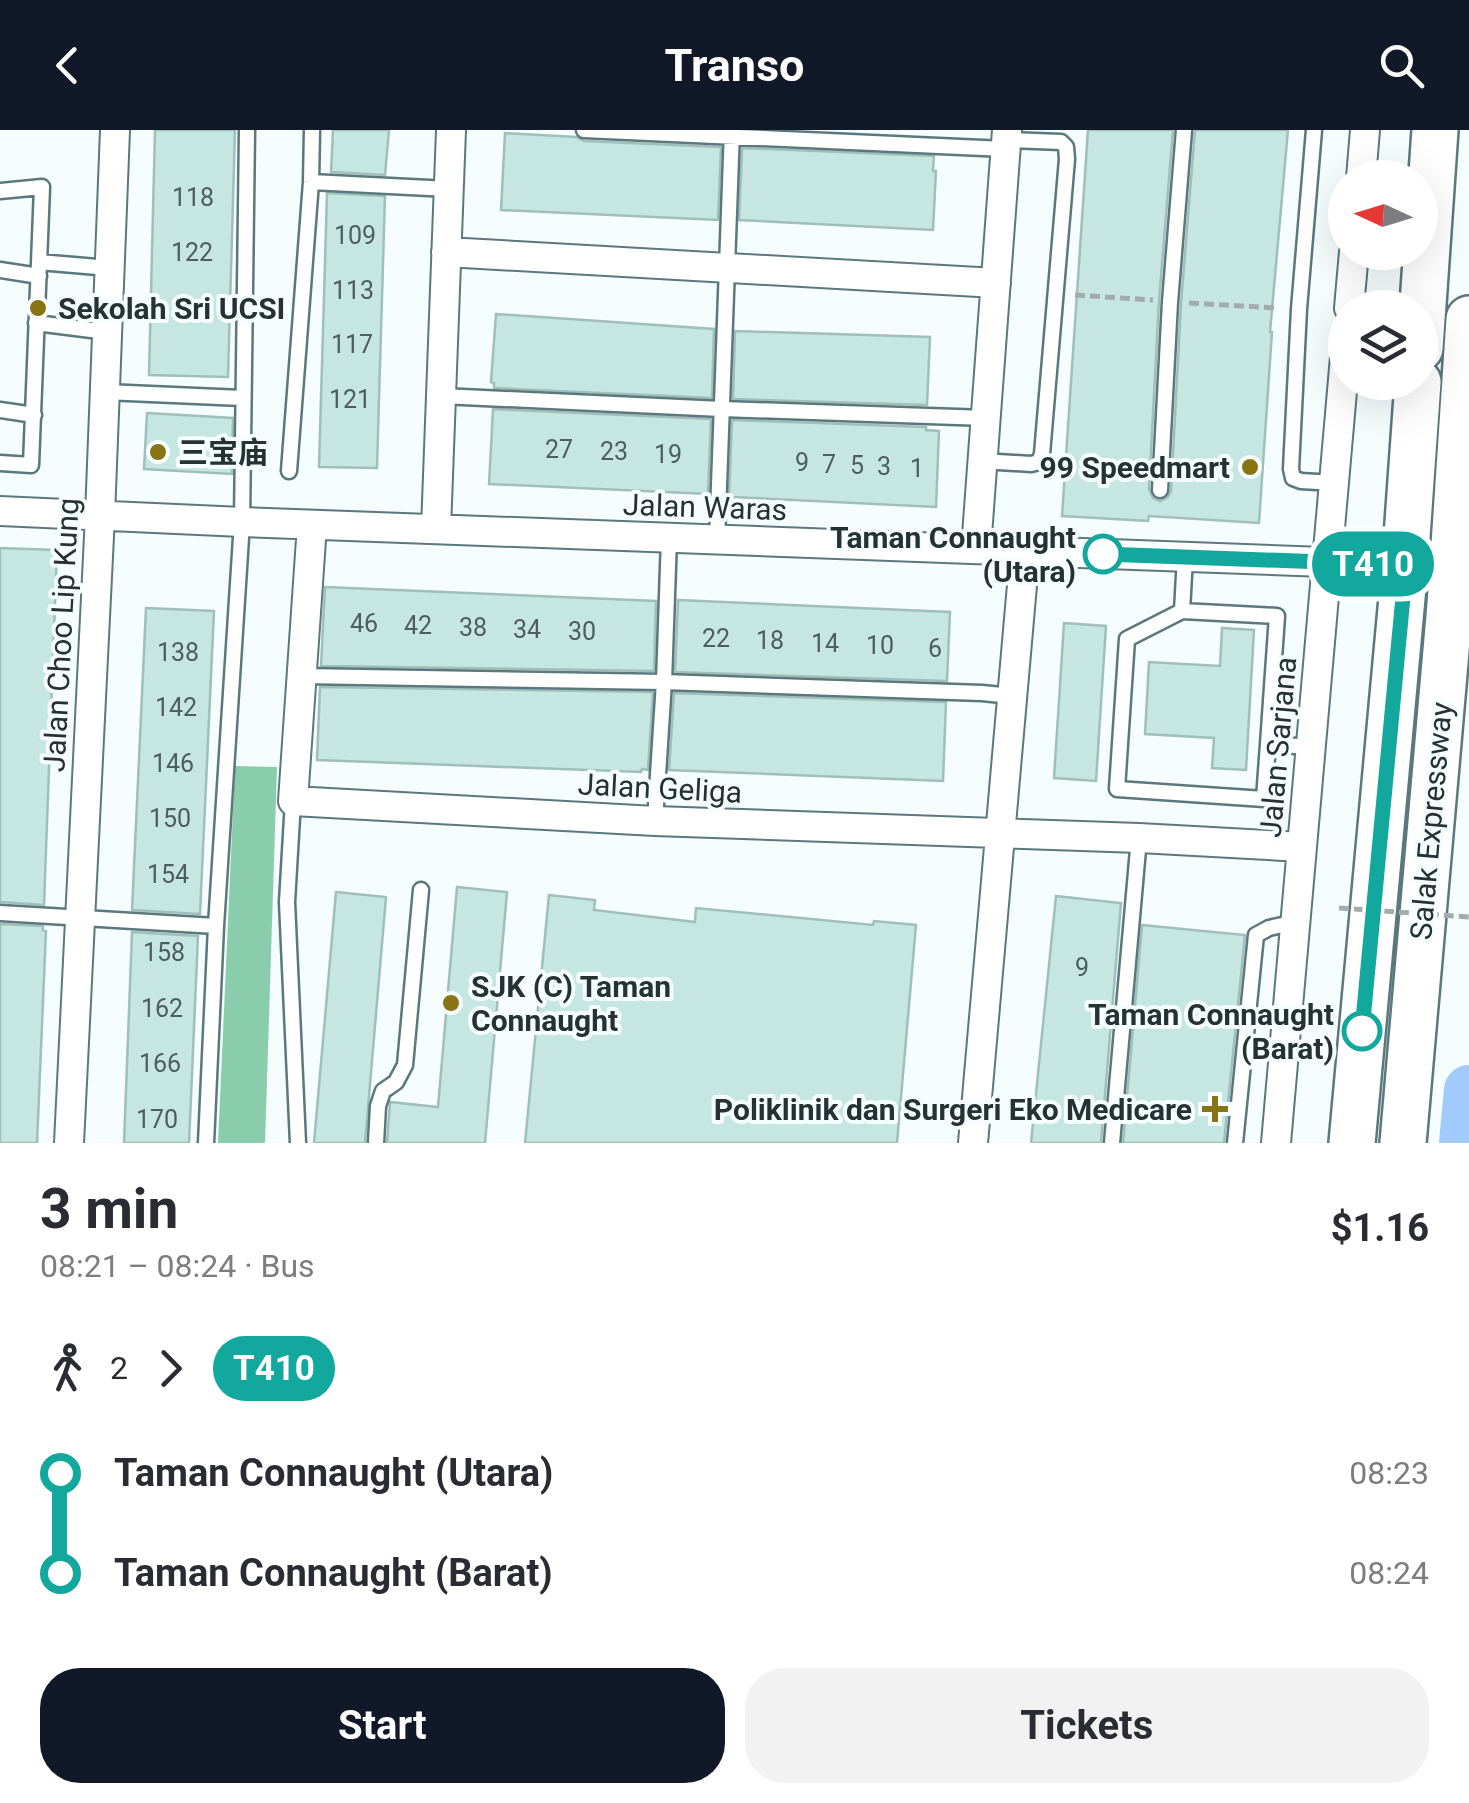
<!DOCTYPE html>
<html lang="en">
<head>
<meta charset="utf-8">
<style>
	:root { --surface:#fff; --page:#f2f2f3; --text:#2b2b33; --muted:#7c7c81; --accent:#111827 }
	body { margin:0; font-family:Roboto,"Noto Sans SC",sans-serif; background:var(--page); color:var(--text); height:100vh; display:flex; flex-direction:column; font-size:38px; white-space:nowrap }
	* { box-sizing:border-box; margin:0 }
	p { font-size:32px; color:var(--muted) }
	.icon { flex:none; width:55px; height:55px; fill:none; stroke:currentColor; stroke-width:2; stroke-linecap:round; stroke-linejoin:round }
	.map { position:relative; height:1013px; overflow:hidden }
	.side { display:flex; flex-direction:column; background:var(--surface); flex:1 }
	.side>* { flex:none }
	.badge { padding:0 20px; border-radius:32px; font-size:35px; line-height:65px }
	.needle { width:65px; rotate:274deg }
	.controls { position:absolute; left:1328px; top:30px; display:grid; gap:20px }
	.controls a { display:grid; place-items:center; width:110px; height:110px; border-radius:50%; background:var(--surface); box-shadow:0 10px 40px #0002; font-size:50px }
	.map>.badge { position:absolute; translate:-50% -50%; box-shadow:0 0 0 5px #fff }
	.legs { display:flex; align-items:center; gap:15px; height:110px; padding:0 40px; font-size:32px }
	.legs p { margin-inline-start:auto }
	.summary { display:flex; align-items:center; justify-content:space-between; height:170px; padding:0 40px }
	h1 { font-size:55px; font-weight:700; line-height:75px }
	.action { display:flex; gap:20px; margin-top:auto; padding:20px 40px }
	.action a { flex:1; height:115px; border-radius:40px; background:var(--accent); color:#fff; font-size:40px; font-weight:700; line-height:115px; text-align:center }
	.action a+a { background:var(--page); color:var(--text) }
	ul { padding:0 40px; list-style:none }
	li { display:flex; align-items:center; gap:35px; height:100px; font-size:38px }
	li i { display:grid; place-items:center; width:15px; height:100%; margin:0 12px; background:currentColor }
	li i::after { content:''; width:25px; height:25px; margin:-12px; border:8px solid; border-radius:50%; background:var(--surface) }
	li p { margin-inline-start:auto }
	li:first-child i { background:linear-gradient(#0000 50%,currentColor 0) }
	li:last-child i { background:linear-gradient(currentColor 50%,#0000 0) }
	header { display:flex; justify-content:space-between; align-items:center; height:130px; padding:0 40px; background:var(--accent); color:#fff; font-size:45px; font-weight:700 }
	.map>svg:first-child { display:block }
	.forest { fill:#89cdac }
	.lines { fill:none; stroke-linecap:round; stroke-linejoin:round }
	.river { stroke:#a1cbfd; stroke-width:50 }
	.building { fill:#c6e6e1; stroke:#a0bfba; stroke-width:2.5 }
	.service-casing { stroke:#5b787c; stroke-width:19 }
	.minor-casing { stroke:#5b787c; stroke-width:32 }
	.trunk-casing { stroke:#5b787c; stroke-width:50 }
	.path { stroke:#a3acad; stroke-width:5; stroke-dasharray:10 5; stroke-linecap:butt }
	.service { stroke:#fff; stroke-width:14 }
	.minor { stroke:#fff; stroke-width:28 }
	.trunk { stroke:#fff; stroke-width:45 }
	.path-bridge { stroke:#a3acad; stroke-width:5; stroke-dasharray:10 5; stroke-linecap:butt }
	.line-1-casing { stroke:#fff; stroke-width:22 }
	.line-1 { stroke:#12a89d; stroke-width:15 }
	.poi-dot { fill:#887315; stroke:#f6fdfe; stroke-width:4 }
	.stop-1-dot { fill:#fff; stroke:#12a89d; stroke-width:5 }
	.labels { text-anchor:middle; dominant-baseline:central; stroke-width:8; stroke-linejoin:round; paint-order:stroke }
	.number-label { font-size:25px; fill:#4d5e5e }
	.poi-label { font-size:30px; font-weight:bold; fill:#253133; stroke:#f6fdfe; text-anchor:start }
	.street-label { font-size:30px; fill:#253133; stroke:#f6fdfe }
	.stop-label { font-size:30px; font-weight:bold; fill:#253133; stroke:#f6fdfe; text-anchor:end }
</style>
</head>
<body>
<header><svg class="icon" aria-label="back" viewBox="0 0 24 24"><path d="M15 5l-7 7 7 7"/></svg>Transo<svg class="icon" aria-label="search" viewBox="0 0 24 24"><circle cx="10" cy="10" r="6"/><path d="M15 15l6 6"/></svg></header>
<div class="map">
<svg width="1469" height="1013" viewBox="0 0 1469 1013">
	<rect width="100%" height="100%" fill="#f6fdfe"/>
	<path class="forest" d="M 235,636 L 277,637 L 265,1013 L 218,1013 Z"/>
	<g class="lines">
		<path class="river" d="M 1464,1013 L 1469,960"/>
	</g>
	<path class="building" d="M 155,0 L 235,0 L 228,247 L 149,245 Z
		M 333,0 L 389,0 L 385,45 L 331,42 Z
		M 1088,0 L 1173,0 L 1159,171 L 1149,359 L 1153,368 L 1160,371 L 1168,367 L 1171,361 L 1181,173 L 1195,0 L 1288,0 L 1270,202 L 1272,202 L 1259,393 L 1149,386 L 1148,391 L 1062,386 Z
		M 505,3 L 576,7 L 584,11 L 721,17 L 718,90 L 501,80 Z
		M 742,18 L 934,26 L 933,41 L 936,41 L 933,100 L 739,90 Z
		M 327,63 L 385,66 L 377,338 L 319,337 Z
		M 496,184 L 714,199 L 712,268 L 494,258 L 494,253 L 491,252 Z
		M 735,201 L 930,207 L 927,275 L 733,269 Z
		M 493,279 L 711,289 L 708,364 L 489,354 Z
		M 147,283 L 233,288 L 232,344 L 144,339 Z
		M 732,290 L 926,297 L 926,300 L 939,301 L 936,377 L 732,367 L 729,365 Z
		M 0,418 L 57,420 L 44,775 L 0,772 Z
		M 325,457 L 656,471 L 654,541 L 321,536 Z
		M 678,470 L 950,482 L 947,551 L 675,542 Z
		M 146,478 L 214,481 L 200,784 L 132,780 Z
		M 1064,493 L 1106,496 L 1096,651 L 1054,648 Z
		M 1222,498 L 1254,500 L 1246,640 L 1212,638 L 1214,608 L 1145,604 L 1149,532 L 1220,536 Z
		M 320,557 L 653,562 L 648,640 L 642,639 L 641,642 L 317,630 Z
		M 674,563 L 946,572 L 943,651 L 669,640 Z
		M 457,757 L 507,762 L 485,1013 L 387,1013 L 390,972 L 438,977 Z
		M 336,762 L 386,767 L 365,1013 L 314,1013 Z
		M 549,765 L 595,770 L 594,780 L 695,792 L 696,778 L 873,795 L 874,791 L 916,795 L 897,1013 L 525,1013 Z
		M 1056,766 L 1121,773 L 1101,1013 L 1031,1013 Z
		M 0,794 L 43,796 L 43,800 L 46,801 L 37,1013 L 0,1013 Z
		M 1142,795 L 1245,805 L 1224,1013 L 1123,1013 Z
		M 132,802 L 198,806 L 189,1013 L 124,1013 Z"/>
	<g class="lines">
		<g class="service-casing">
			<path id="service" d="M 584,0 L 1005,19
				M 1314,0 L 1299,179 L 1291,339 L 1293,348 L 1301,351 L 1334,353
				M 311,52 L 449,59
				M 0,61 L 42,57 L 31,335 L 0,333
				M 39,132 L 109,138
				M 0,140 L 39,146
				M 36,193 L 107,202
				M 105,262 L 242,268
				M 441,266 L 722,279 L 986,288
				M 0,280 L 34,285
				M 982,331 L 1031,334 L 1039,332 L 1042,324 L 1067,29 L 1066,17 L 1061,12 L 1006,10
				M 289,341 L 311,52 L 312,0
				M 1160,360 L 1170,172 L 1184,0
				M 717,410 L 732,0
				M 1185,427 L 1182,481 L 1277,486 L 1268,614 L 1311,617
				M 1182,481 L 1127,509 L 1117,659 L 1264,669 L 1268,614
				M 302,546 L 664,552 L 982,563 L 1012,566
				M 293,671 L 287,772 L 298,1013
				M 655,691 L 664,552 L 669,408
				M 0,783 L 216,796
				M 206,1013 L 216,796 L 242,392 L 247,0
				M 376,1013 L 378,976 L 383,961 L 396,952 L 405,935 L 421,760
				M 1112,1013 L 1139,708
				M 1235,1013 L 1256,805 L 1269,798 L 1296,792"/>
		</g>
		<g class="minor-casing">
			<path id="minor" d="M 1361,48 L 1365,0
				M 446,122 L 996,153
				M 1349,178 L 1354,122
				M 0,381 L 242,392 L 1405,435
				M 312,395 L 293,671 L 655,691 L 1139,708 L 1302,717
				M 436,399 L 451,0
				M 976,419 L 1007,0
				M 69,1013 L 100,386 L 115,0
				M 973,1013 L 1025,421
				M 1276,1013 L 1345,227"/>
		</g>
		<g class="trunk-casing">
			<path id="trunk" d="M 1420,218 L 1435,0
				M 1352,1013 L 1405,435 L 1418,252
				M 1403,1013 L 1450,475 L 1469,189"/>
		</g>
		<path class="path" d="M 1075,165 L 1153,170
			M 1189,173 L 1278,178"/>
		<use href="#service" class="service"/>
		<use href="#minor" class="minor"/>
		<use href="#trunk" class="trunk"/>
		<path class="path-bridge" d="M 1339,778 L 1469,787"/>
	</g>
	<g class="lines">
		<g class="line-1-casing">
			<path id="line-1" d="M 1103,424 L 1406,435 L 1362,901"/>
		</g>
		<use href="#line-1" class="line-1"/>
	</g>
	<g class="poi-dot">
		<circle cx="38" cy="178" r="10"/>
		<circle cx="158" cy="322" r="10"/>
		<circle cx="1250" cy="337" r="10"/>
		<circle cx="451" cy="873" r="10"/>
		<path d="M1210 964h10v10h10v10h-10v10h-10v-10h-10v-10h10z"/>
	</g>
	<g class="stop-1-dot">
		<circle cx="1103" cy="424" r="18"/>
		<circle cx="1362" cy="901" r="18"/>
	</g>
	<g class="labels">
		<g class="number-label">
			<text x="193" y="67">118</text>
			<text x="355" y="105">109</text>
			<text x="192" y="122">122</text>
			<text x="353" y="160">113</text>
			<text x="352" y="214">117</text>
			<text x="350" y="269">121</text>
			<text x="559" y="319">27</text>
			<text x="614" y="321">23</text>
			<text x="668" y="324">19</text>
			<text x="802" y="332">9</text>
			<text x="829" y="334">7</text>
			<text x="857" y="335">5</text>
			<text x="884" y="336">3</text>
			<text x="917" y="338">1</text>
			<text x="364" y="493">46</text>
			<text x="418" y="495">42</text>
			<text x="473" y="497">38</text>
			<text x="527" y="499">34</text>
			<text x="582" y="501">30</text>
			<text x="716" y="508">22</text>
			<text x="770" y="510">18</text>
			<text x="825" y="513">14</text>
			<text x="880" y="515">10</text>
			<text x="935" y="518">6</text>
			<text x="178" y="522">138</text>
			<text x="176" y="577">142</text>
			<text x="173" y="633">146</text>
			<text x="170" y="688">150</text>
			<text x="168" y="744">154</text>
			<text x="164" y="822">158</text>
			<text x="1082" y="837">9</text>
			<text x="162" y="878">162</text>
			<text x="160" y="933">166</text>
			<text x="157" y="989">170</text>
		</g>
		<g class="poi-label">
			<text x="58" y="178">Sekolah Sri UCSI</text>
			<text x="178" y="322">三宝庙</text>
			<text x="1230" y="337" text-anchor="end">99 Speedmart</text>
			<text x="471" y="856">SJK (C) Taman<tspan x="471" dy="34">Connaught</tspan></text>
			<text x="1192" y="979" text-anchor="end">Poliklinik dan Surgeri Eko Medicare</text>
		</g>
		<g class="street-label">
			<text transform="translate(705 377) rotate(2)">Jalan Waras</text>
			<text transform="translate(61 505) rotate(-87)">Jalan Choo Lip Kung</text>
			<text transform="translate(1278 617) rotate(-85)">Jalan Sarjana</text>
			<text transform="translate(660 658) rotate(3)">Jalan Geliga</text>
			<text transform="translate(1431 691) rotate(-85)">Salak Expressway</text>
		</g>
		<g class="stop-label">
			<text x="1076" y="407">Taman Connaught<tspan x="1076" dy="34">(Utara)</tspan></text>
			<text x="1334" y="884">Taman Connaught<tspan x="1334" dy="34">(Barat)</tspan></text>
		</g>
	</g>
</svg>
<div class="controls">
<a><svg class="needle" viewBox="-14 -14 28 28"><path d="M0-13l5 13h-10z" fill="#e53935"/><path d="M0 13l5-13h-10z" fill="#7c7c81"/></svg></a>
<a><svg class="icon" aria-label="layers" viewBox="0 0 24 24"><path d="M12 4l9 5-9 5-9-5zM3 14l9 5 9-5"/></svg></a>
</div>
<b class="badge" style="left:1373px;top:434px;background:#12a89d;color:#fff">T410</b>
</div>
<section class="side">
<div class="summary"><div><h1>3 min</h1><p>08:21 – 08:24 · Bus</p></div><b>$1.16</b></div>
<div class="legs"><svg class="icon" aria-label="walk" viewBox="0 0 24 24"><circle cx="13" cy="4" r="2"/><path d="M13 8l-2 6 4 7M11 14l-3 7M7 12l3-4h3l4 4"/></svg>2<svg class="icon" aria-label="forward" viewBox="0 0 24 24"><path d="M9 5l7 7-7 7"/></svg><b class="badge" style="background:#12a89d;color:#fff">T410</b></div>
<ul>
<li><i style="color:#12a89d"></i><b>Taman Connaught (Utara)</b><p>08:23</p></li>
<li><i style="color:#12a89d"></i><b>Taman Connaught (Barat)</b><p>08:24</p></li>
</ul>
<div class="action"><a>Start</a><a>Tickets</a></div>
</section>
</body>
</html>
